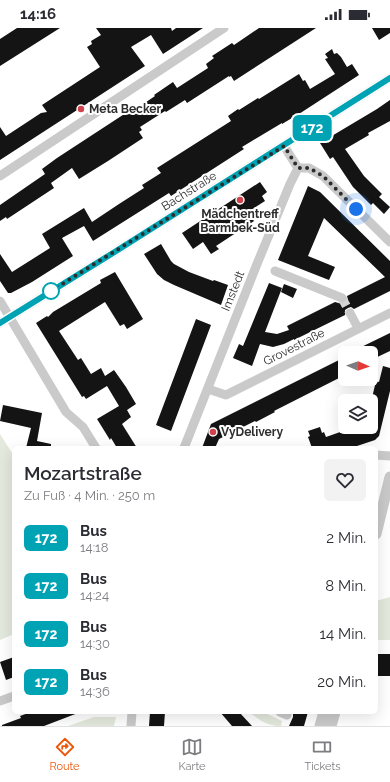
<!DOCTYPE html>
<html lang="de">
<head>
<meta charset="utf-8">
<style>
	:root { --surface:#fff; --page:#f2f2f3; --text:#2b2b33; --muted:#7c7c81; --line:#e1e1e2; --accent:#ea580c }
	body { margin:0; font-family:Raleway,sans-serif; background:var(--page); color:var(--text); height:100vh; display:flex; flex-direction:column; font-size:15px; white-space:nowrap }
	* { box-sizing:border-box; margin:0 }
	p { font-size:13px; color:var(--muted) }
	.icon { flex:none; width:22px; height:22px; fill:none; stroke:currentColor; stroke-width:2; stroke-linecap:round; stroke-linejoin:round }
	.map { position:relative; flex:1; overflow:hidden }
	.drawer { position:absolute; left:12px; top:418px; width:366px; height:268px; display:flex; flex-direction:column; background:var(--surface); border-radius:6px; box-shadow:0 4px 16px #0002 }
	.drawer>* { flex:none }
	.badge { padding:0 8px; border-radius:6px; font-size:14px; line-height:26px }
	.needle { width:26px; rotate:92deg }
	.controls { position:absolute; left:338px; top:318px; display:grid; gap:8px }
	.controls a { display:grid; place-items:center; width:40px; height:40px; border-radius:6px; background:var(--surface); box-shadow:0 4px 16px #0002; font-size:20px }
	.you { position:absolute; width:20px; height:20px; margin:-10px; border:3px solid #fff; border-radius:50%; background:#1a73e8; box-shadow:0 0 0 6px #1a73e833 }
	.map>.badge { position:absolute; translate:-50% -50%; box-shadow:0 0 0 2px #fff }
	.round { display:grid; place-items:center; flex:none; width:42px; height:42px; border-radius:6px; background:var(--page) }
	.headline { display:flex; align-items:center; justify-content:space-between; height:68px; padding:0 12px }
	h1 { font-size:19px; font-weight:600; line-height:30px }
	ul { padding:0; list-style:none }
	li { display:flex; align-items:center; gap:12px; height:48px; padding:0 12px }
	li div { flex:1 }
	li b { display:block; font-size:15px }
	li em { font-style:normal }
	li .badge { min-width:44px; font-weight:700; text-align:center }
	.status { display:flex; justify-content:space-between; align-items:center; height:28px; padding:0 20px; background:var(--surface); direction:ltr }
	.status svg { height:11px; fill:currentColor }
	.dock { display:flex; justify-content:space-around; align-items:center; height:56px; border-top:1px solid var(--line); background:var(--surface); font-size:11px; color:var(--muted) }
	.dock a { display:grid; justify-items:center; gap:2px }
	.dock .current { color:var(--accent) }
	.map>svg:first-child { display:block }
	.green { fill:#e3e9dc }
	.building { fill:#141414 }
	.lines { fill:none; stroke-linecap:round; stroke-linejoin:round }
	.minor-tunnel { stroke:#d5d5d5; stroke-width:9; stroke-dasharray:9 4.5; stroke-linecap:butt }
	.minor { stroke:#cacaca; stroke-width:9 }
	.tertiary { stroke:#cacaca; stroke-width:11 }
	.line-casing { stroke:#fff; stroke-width:9 }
	.line { stroke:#00a3b4; stroke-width:6 }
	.walk { stroke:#2d2d2d; stroke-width:4; stroke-dasharray:0 7.2 }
	.poi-dot { fill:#d0434c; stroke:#fff; stroke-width:1.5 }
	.stop-dot { fill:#fff; stroke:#00a3b4; stroke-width:2 }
	.labels { text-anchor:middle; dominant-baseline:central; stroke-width:4; stroke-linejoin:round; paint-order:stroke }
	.poi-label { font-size:12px; font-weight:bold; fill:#2d2d2d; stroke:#fff; text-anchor:start }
	.street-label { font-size:12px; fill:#2d2d2d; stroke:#fff }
</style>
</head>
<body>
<div class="status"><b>14:16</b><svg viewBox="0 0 49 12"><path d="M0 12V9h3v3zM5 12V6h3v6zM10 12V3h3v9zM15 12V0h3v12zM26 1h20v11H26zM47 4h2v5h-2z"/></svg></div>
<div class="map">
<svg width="390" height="698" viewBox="0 0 390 698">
	<rect width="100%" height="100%" fill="#fff"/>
	<path class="green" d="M 0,406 L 14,428 L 14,606 L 0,612 Z
		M 390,569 L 390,612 L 376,612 L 376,573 Z
		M 249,684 L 263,684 L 282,693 L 281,698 C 267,698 260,692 249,684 Z
		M 94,689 L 116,689 L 114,698 L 68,698 Z"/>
	<path class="building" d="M 17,0 L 60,0 L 0,38 L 0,11 Z
		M 96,0 L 171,0 L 172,3 L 176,0 L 203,0 L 163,26 L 151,7 L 131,19 L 145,38 L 0,132 L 0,99 L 6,108 L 41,85 L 47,84 L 42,77 L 100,39 L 87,19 L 92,16 L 91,13 L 101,7 Z
		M 259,0 L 316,0 L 234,53 L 231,48 L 229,49 L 229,48 L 187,75 L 185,72 L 166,84 L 165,83 L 140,99 L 142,102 L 139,104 L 143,110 L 108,133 L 79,151 L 72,140 L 51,155 L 54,160 L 7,191 L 6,189 L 0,193 L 0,177 L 45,146 L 42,141 L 57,130 L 132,81 L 133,83 L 155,68 L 154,67 L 173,54 L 177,60 L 208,40 L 206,36 L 214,30 L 212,28 L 232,15 L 234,17 Z
		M 372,0 L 390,0 L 390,5 L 379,12 Z
		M 332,21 L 334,26 L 337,25 L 341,29 L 347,39 L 352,36 L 359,47 L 302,84 L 282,96 L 282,95 L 242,119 L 244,121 L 171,168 L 169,165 L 93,213 L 84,198 L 62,210 L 73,228 L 32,254 L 11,265 L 8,265 L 0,253 L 0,226 L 12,244 L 50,220 L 42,206 L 84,180 L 92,194 L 119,176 L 144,160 L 142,157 L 161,145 L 157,140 L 231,93 L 228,88 L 238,81 L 239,82 L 258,70 L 259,71 L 299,46 L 303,53 L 305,52 L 310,61 L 335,46 L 325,31 L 328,30 L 325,26 Z
		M 390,72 L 390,93 L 368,105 L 369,107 L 345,121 L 364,148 L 382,166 L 379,169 L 390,179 L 384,186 L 373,175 L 371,177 L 353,159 L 333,129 L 330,131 L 320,115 L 377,81 Z
		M 260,154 L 267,164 L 262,168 L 265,173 L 248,184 L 254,193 L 216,218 L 219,221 L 211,226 L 203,214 L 193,221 L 182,205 Z
		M 308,158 L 320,164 L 390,233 L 390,263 L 354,281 L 351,279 L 348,280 L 345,282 L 345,287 L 294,312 L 294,311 L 284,316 L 273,319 L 260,316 L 252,338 L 233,330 L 239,316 L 243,318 L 269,255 L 282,260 L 265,304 L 277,306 L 289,302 L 287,298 L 335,274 L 342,276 L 345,275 L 348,272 L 347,268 L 385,249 L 324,190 L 308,228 L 335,239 L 329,252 L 278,232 Z
		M 161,216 L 171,233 L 174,236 L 189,244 L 213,253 L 214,252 L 228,257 L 221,277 L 174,257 L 164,252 L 157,246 L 144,226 Z
		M 115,244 L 143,291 L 127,301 L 124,296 L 120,298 L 105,274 L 59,303 L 78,332 L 81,330 L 91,346 L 101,340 L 105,348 L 114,342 L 126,359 L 136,376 L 127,382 L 131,389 L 122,396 L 137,420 L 117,420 L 111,410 L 110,412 L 97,391 L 119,378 L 107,358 L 86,371 L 84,368 L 82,369 L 36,295 L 47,288 L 48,289 L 53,284 L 101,255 L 100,252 Z
		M 284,256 L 297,261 L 293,270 L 281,264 Z
		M 196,291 L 211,297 L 171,403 L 156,397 Z
		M 390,305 L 390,323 L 371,332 L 371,325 L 349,325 Z
		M 345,329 L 345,347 L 274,383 L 275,384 L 256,394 L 255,393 L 219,411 L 215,420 L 202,420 L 211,396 Z
		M 383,338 L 390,340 L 390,363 L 379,408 L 375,412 L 351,420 L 312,420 L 308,409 L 310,408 L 308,403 L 320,399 L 322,405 L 324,404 L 326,409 L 343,403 L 344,406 L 364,399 L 371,399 L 371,374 L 376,353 L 379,354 Z
		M 3,377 L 42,385 L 37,413 L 51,416 L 51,420 L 26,420 L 31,400 L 0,393 Z
		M 376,626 L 390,626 L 390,648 L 376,648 Z
		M 14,629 L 14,649 L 6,652 L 0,634 Z
		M 31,684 L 31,686 L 37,684 L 78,685 L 44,698 L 2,698 L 2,697 L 21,690 L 20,688 Z
		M 150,684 L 165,684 L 164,698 L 149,698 Z
		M 220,684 L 239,684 L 252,698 L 232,698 Z
		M 293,684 L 308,684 L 304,698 L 289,698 L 293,689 Z"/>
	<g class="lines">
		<path class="minor-tunnel" d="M 342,270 L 350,285"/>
		<path class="minor" d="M 284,118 L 298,140
			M 298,140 L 309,140 L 323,148 L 390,214
			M 0,148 L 224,0
			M 275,243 L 342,270
			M 0,273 L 66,384 L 83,399 L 96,420
			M 350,285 L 358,300
			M 0,295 L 113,225 L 390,50
			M 208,361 L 226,367 L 390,285
			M 184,420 L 257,236 L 290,156 L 298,140
			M 376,427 L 390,428
			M 0,673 L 14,668
			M 280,684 L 287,687
			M 131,698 L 132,684"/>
		<path class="tertiary" d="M 376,506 L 390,449
			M 320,698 L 324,684
			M 331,698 L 335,684"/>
	</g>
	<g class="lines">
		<g class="line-casing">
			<path id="line" d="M 0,295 L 113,225 L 390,50"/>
		</g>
		<use href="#line" class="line"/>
		<path class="walk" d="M 51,263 L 284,118 L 298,140 L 309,140 L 323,148 L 356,181"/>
	</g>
	<g class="poi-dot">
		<circle cx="81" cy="81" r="4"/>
		<circle cx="240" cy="172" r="4"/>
		<circle cx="213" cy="404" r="4"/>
	</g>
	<circle class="stop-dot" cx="51" cy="263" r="8"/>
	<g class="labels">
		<g class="poi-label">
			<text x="89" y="81">Meta Becker</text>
			<text x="240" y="186" text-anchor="middle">Mädchentreff<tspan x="240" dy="14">Barmbek-Süd</tspan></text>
			<text x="221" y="404">VyDelivery</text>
		</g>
		<g class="street-label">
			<text transform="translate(189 163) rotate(-32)">Bachstraße</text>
			<text transform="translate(233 263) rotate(-68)">Imstedt</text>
			<text transform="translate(294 319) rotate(-27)">Grovestraße</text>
		</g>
	</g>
</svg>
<div class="controls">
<a><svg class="needle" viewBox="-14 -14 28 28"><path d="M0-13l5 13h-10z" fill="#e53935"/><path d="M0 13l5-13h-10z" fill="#7c7c81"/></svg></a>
<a><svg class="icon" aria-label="layers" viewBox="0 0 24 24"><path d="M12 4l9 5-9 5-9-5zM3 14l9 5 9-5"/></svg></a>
</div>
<div class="you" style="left:356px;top:181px"></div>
<b class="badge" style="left:312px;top:100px;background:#00a3b4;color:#fff">172</b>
<section class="drawer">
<div class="headline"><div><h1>Mozartstraße</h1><p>Zu Fuß · 4 Min. · 250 m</p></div><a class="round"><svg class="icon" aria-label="heart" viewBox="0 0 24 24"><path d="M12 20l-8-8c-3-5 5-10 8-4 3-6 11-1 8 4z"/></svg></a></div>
<ul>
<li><span class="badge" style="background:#00a3b4;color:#fff">172</span><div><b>Bus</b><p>14:18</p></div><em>2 Min.</em></li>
<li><span class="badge" style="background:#00a3b4;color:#fff">172</span><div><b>Bus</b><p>14:24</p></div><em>8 Min.</em></li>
<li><span class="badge" style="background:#00a3b4;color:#fff">172</span><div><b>Bus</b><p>14:30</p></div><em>14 Min.</em></li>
<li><span class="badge" style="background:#00a3b4;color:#fff">172</span><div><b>Bus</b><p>14:36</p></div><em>20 Min.</em></li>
</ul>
</section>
</div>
<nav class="dock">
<a class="current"><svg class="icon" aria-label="directions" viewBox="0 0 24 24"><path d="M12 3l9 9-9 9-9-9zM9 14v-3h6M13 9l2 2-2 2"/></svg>Route</a>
<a><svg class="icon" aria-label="map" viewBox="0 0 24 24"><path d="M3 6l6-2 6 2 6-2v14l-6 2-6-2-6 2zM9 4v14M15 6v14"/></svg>Karte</a>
<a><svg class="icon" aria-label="tickets" viewBox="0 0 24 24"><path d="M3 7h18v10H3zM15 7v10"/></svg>Tickets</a>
</nav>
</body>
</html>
